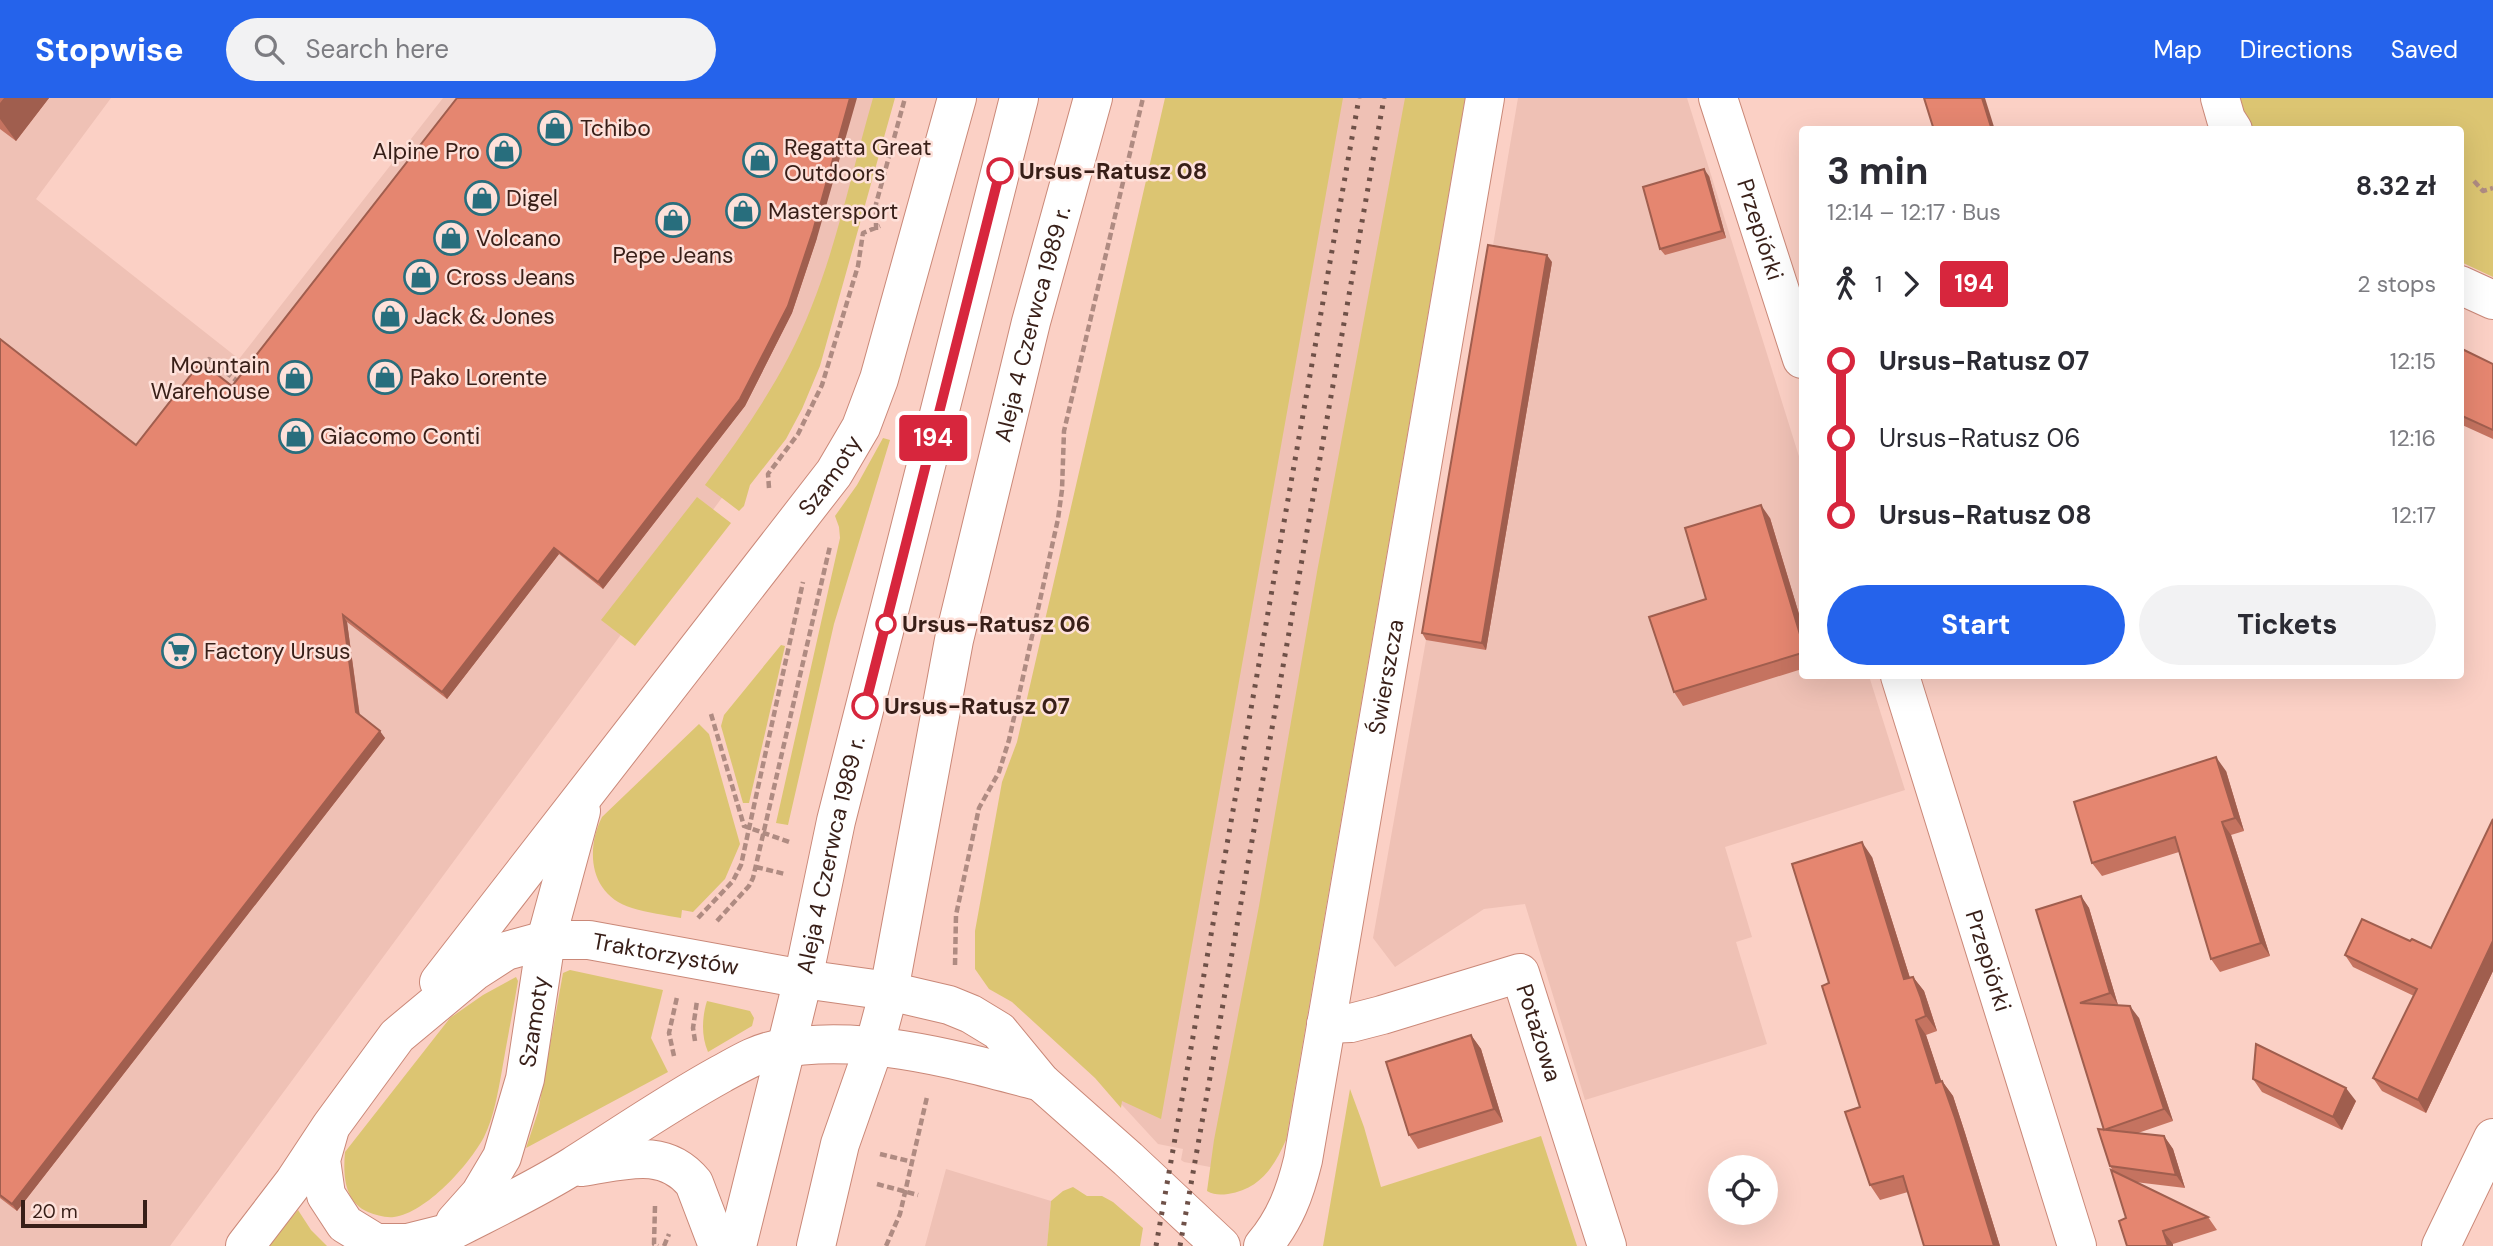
<!DOCTYPE html>
<html lang="en">
<head>
<meta charset="utf-8">
<style>
	:root { --surface:#fff; --page:#f2f2f3; --text:#2b2b33; --muted:#7c7c81; --accent:#2563eb }
	body { margin:0; font-family:"DM Sans",sans-serif; background:var(--page); color:var(--text); height:100vh; display:flex; flex-direction:column; font-size:26px; white-space:nowrap }
	* { box-sizing:border-box; margin:0 }
	p { font-size:23px; color:var(--muted) }
	.icon { flex:none; width:38px; height:38px; fill:none; stroke:currentColor; stroke-width:2; stroke-linecap:round; stroke-linejoin:round }
	.map { position:relative; flex:1; overflow:hidden }
	.sheet { position:absolute; left:1799px; top:28px; width:665px; height:553px; display:flex; flex-direction:column; background:var(--surface); border-radius:7px; box-shadow:0 7px 28px #0002 }
	.sheet>* { flex:none }
	.badge { padding:0 14px; border-radius:5px; font-size:24px; line-height:46px }
	.buttons { position:absolute; left:1708px; top:1057px; display:grid; gap:14px }
	.buttons a { display:grid; place-items:center; width:70px; height:70px; border-radius:50%; background:var(--surface); box-shadow:0 7px 28px #0002; font-size:35px }
	.scale { position:absolute; left:21px; bottom:18px; width:126px; box-sizing:border-box; padding-left:7px; border:4px solid #381f18; border-top:0; font-size:19px; line-height:24px; white-space:nowrap; color:#381f18; -webkit-text-stroke:5px #fee1da; paint-order:stroke }
	.map>.badge { position:absolute; translate:-50% -50%; box-shadow:0 0 0 4px #fff }
	.legs { display:flex; align-items:center; gap:10px; height:77px; padding:0 28px; font-size:23px }
	.legs p { margin-inline-start:auto }
	.overview { display:flex; align-items:center; justify-content:space-between; height:119px; padding:0 28px }
	h1 { font-size:38px; font-weight:700; line-height:52px }
	.action { display:flex; gap:14px; margin-top:auto; padding:14px 28px }
	.action a { flex:1; height:80px; border-radius:42px; background:var(--accent); color:#fff; font-size:28px; font-weight:700; line-height:80px; text-align:center }
	.action a+a { background:var(--page); color:var(--text) }
	ul { padding:0 28px; list-style:none }
	li { display:flex; align-items:center; gap:24px; height:77px; font-size:26px }
	li i { display:grid; place-items:center; width:10px; height:100%; margin:0 9px; background:currentColor }
	li i::after { content:''; width:18px; height:18px; margin:-9px; border:5px solid; border-radius:50%; background:var(--surface) }
	li p { margin-inline-start:auto }
	li:first-child i { background:linear-gradient(#0000 50%,currentColor 0) }
	li:last-child i { background:linear-gradient(currentColor 50%,#0000 0) }
	header { display:flex; align-items:center; gap:42px; box-sizing:border-box; height:98px; padding:0 35px; background:var(--accent); color:#fff }
	header strong { font-size:33px }
	nav { display:flex; gap:38px; margin-inline-start:auto; font-size:24px }
	.search { width:490px; height:63px; background:var(--page); display:flex; align-items:center; gap:18px; box-sizing:border-box; padding:0 24px; border-radius:38px; color:var(--muted); font-size:26px }
	.map>svg:first-child { display:block }
	.built { fill:#efc1b5 }
	.green { fill:#dcc572 }
	.lines { fill:none; stroke-linecap:round; stroke-linejoin:round }
	.minor-casing { stroke:#ca8878; stroke-width:40 }
	.major-casing { stroke:#ca8878; stroke-width:40 }
	.path { stroke:#af8b82; stroke-width:4.5; stroke-dasharray:7 3.5; stroke-linecap:butt }
	.minor { stroke:#fff; stroke-width:38 }
	.major { stroke:#fff; stroke-width:38 }
	.rail { stroke:#6f5148; stroke-width:5; stroke-dasharray:3.5 7; stroke-linecap:butt }
	.wall { fill:#c57360 }
	.shaded-wall { fill:#a05e4e }
	.building { fill:#e58670; stroke:#a05e4e; stroke-width:2 }
	.line-1-casing { stroke:#fff; stroke-width:16 }
	.line-1 { stroke:#d7263d; stroke-width:10 }
	.stop-1-dot { fill:#fff; stroke:#d7263d; stroke-width:3.5 }
	.labels { text-anchor:middle; dominant-baseline:central; stroke-width:5; stroke-linejoin:round; paint-order:stroke }
	.poi-label { font-size:23px; fill:#381f18; stroke:#fee1da; text-anchor:start }
	.stop-label { font-size:23px; font-weight:bold; fill:#381f18; stroke:#fee1da; text-anchor:start }
	.street-label { font-size:23px; fill:#381f18; stroke:#fee1da }
</style>
</head>
<body>
<header>
<strong>Stopwise</strong>
<div class="search"><svg class="icon" aria-label="search" viewBox="0 0 24 24"><circle cx="10" cy="10" r="6"/><path d="M15 15l6 6"/></svg>Search here</div>
<nav><a>Map</a><a>Directions</a><a>Saved</a></nav>
</header>
<div class="map">
<svg width="2493" height="1148" viewBox="0 0 2493 1148">
	<rect width="100%" height="100%" fill="#fbd0c5"/>
	<path class="built" d="M 0,0 L 111,0 L 36,101 L 239,261 L 443,0 L 891,0 L 794,302 L 170,1148 L 0,1148 Z
		M 1220,0 L 1465,0 L 1286,1042 L 1210,1069 L 1184,1064 L 1181,1062 L 1183,1051 L 1158,1046 L 1088,970 Z
		M 1518,0 L 1687,0 L 1802,368 L 1802,578 L 1869,578 L 1905,692 L 1725,749 L 1752,839 L 1736,844 L 1767,946 L 1585,1002 L 1525,806 L 1484,811 L 1395,869 L 1373,840 L 1426,542 Z
		M 946,1071 L 1051,1103 L 1047,1148 L 925,1148 Z"/>
	<path class="green" d="M 873,0 L 895,0 L 820,268 L 802,311 L 786,341 L 750,387 L 744,408 L 739,413 L 705,387 C 747,330 785,276 811,210 C 838,143 853,69 873,0 Z
		M 1165,0 L 1343,0 L 1161,1021 L 1122,1003 L 1121,1010 L 1095,980 L 1012,904 L 989,891 L 975,871 L 975,833 L 1002,684 L 1017,644 Z
		M 1405,0 L 1465,0 L 1286,1042 C 1274,1069 1260,1091 1228,1096 C 1220,1097 1214,1097 1207,1093 L 1214,1042 L 1259,808 L 1317,474 Z
		M 2237,0 L 2493,0 L 2493,179 L 2461,164 L 2460,32 L 2251,31 Z
		M 883,340 L 890,342 L 834,526 L 788,727 L 776,725 L 840,440 L 839,429 L 835,418 L 857,387 Z
		M 697,399 L 731,425 L 635,548 L 601,522 Z
		M 781,547 L 785,548 L 749,705 L 743,705 L 721,628 L 724,617 Z
		M 699,626 L 709,636 L 740,746 L 725,781 L 693,814 L 682,812 L 681,820 C 665,817 648,815 632,810 C 590,797 585,753 602,719 Z
		M 570,872 L 663,892 L 651,940 L 668,974 L 526,1050 L 538,1014 L 563,875 Z
		M 516,879 L 518,883 C 513,913 507,942 502,972 C 498,994 494,1019 484,1039 C 469,1067 426,1115 394,1119 C 385,1120 376,1117 368,1114 C 344,1104 343,1077 345,1054 L 450,920 L 483,897 Z
		M 707,903 L 750,913 L 754,920 L 752,928 L 708,954 C 701,938 702,919 707,903 Z
		M 1350,991 L 1364,1029 L 1381,1089 L 1541,1038 L 1577,1148 L 1323,1148 Z
		M 1073,1089 L 1087,1098 L 1102,1098 L 1113,1104 L 1143,1130 L 1140,1148 L 1047,1148 L 1051,1103 L 1063,1093 Z
		M 298,1112 L 311,1132 L 327,1148 L 268,1148 Z"/>
	<g class="lines">
		<g class="minor-casing">
			<g id="minor">
				<path id="s1" d="M 1718,0 L 1802,261"/>
				<path d="M 2220,0 L 2226,21 L 2233,32"/>
				<path d="M 2460,187 L 2493,202"/>
				<path id="s2" d="M 1900,578 L 2077,1148"/>
				<path id="s3" d="M 439,884 L 834,375 L 861,329 L 879,281 L 957,0"/>
				<path id="s4" d="M 1326,926 L 1351,925 L 1382,917 L 1520,875 L 1607,1148"/>
				<path d="M 329,1034 L 321,1062 L 326,1097 L 345,1126 L 376,1145 L 408,1145 L 444,1136"/>
				<path d="M 582,1069 C 623,1063 664,1048 694,1085 L 718,1148"/>
				<path id="s5" d="M 455,1124 L 480,1096 L 502,1059 L 525,981 L 546,842 L 581,713"/>
				<path id="s6" d="M 245,1148 L 294,1084 L 331,1028 L 397,938 L 475,873 L 506,853 L 546,842 L 589,842 L 803,881 L 889,893 L 949,907 L 971,916 L 999,933 L 1041,984 L 1128,1061 L 1221,1148"/>
				<path d="M 423,1148 C 472,1121 525,1098 573,1068 C 622,1037 670,1004 721,976 C 738,967 755,956 774,952 C 860,934 958,962 1041,984"/>
				<path id="s7" d="M 1263,1148 C 1285,1122 1295,1095 1303,1062 L 1485,0"/>
				<path d="M 2441,1148 L 2493,1040"/>
			</g>
		</g>
		<g class="major-casing">
			<g id="major">
				<path id="s8" d="M 737,1148 L 803,881 L 836,723 L 1019,0"/>
				<path id="s9" d="M 816,1148 L 840,1046 L 874,949 L 889,893 L 954,542 L 1031,224 L 1093,0"/>
			</g>
		</g>
		<path class="path" d="M 2474,83 L 2483,93 L 2493,90
			M 876,132 L 876,106 L 905,0
			M 202,269 L 209,261 L 237,283 L 240,279
			M 164,289 L 178,300 L 180,298
			M 769,390 L 768,376 L 798,336 L 822,287 L 858,168 L 863,135 L 880,128
			M 711,616 L 744,728 L 789,744
			M 756,769 L 785,776
			M 698,820 L 733,783 L 741,767 L 803,484
			M 717,823 L 749,788 L 753,780 L 830,448
			M 955,867 L 956,817 L 979,710 L 999,674 L 1009,642 L 1058,421 L 1062,392 L 1064,333 L 1143,0
			M 695,943 L 693,930 L 697,903
			M 674,958 L 669,935 L 677,899
			M 880,1056 L 913,1064
			M 877,1086 L 918,1097
			M 655,1108 L 654,1146 L 658,1148
			M 664,1148 L 669,1136
			M 886,1148 L 900,1116 L 927,999"/>
		<use href="#minor" class="minor"/>
		<use href="#major" class="major"/>
		<path class="rail" d="M 1156,1148 L 1359,0
			M 1180,1148 L 1384,0"/>
	</g>
	<path class="wall" d="M 0,0 L 49,0 L 16,43 L 0,31 Z
		M 1709,78 L 1726,140 L 1665,157 L 1660,151 Z
		M 817,140 L 792,215 L 745,308 L 603,491 L 559,456 L 447,601 L 347,524 L 360,618 L 385,640 L 17,1113 L 0,1100 L 0,241 L 136,347 Z
		M 1552,164 L 1486,552 L 1426,542 L 1422,535 Z
		M 2460,250 L 2493,266 L 2493,341 L 2460,326 Z
		M 1770,420 L 1802,526 L 1802,571 L 1683,608 L 1674,594 L 1706,501 Z
		M 2226,673 L 2244,733 L 2231,737 L 2270,858 L 2220,874 L 2211,861 L 2179,754 L 2102,778 L 2092,765 Z
		M 2493,721 L 2493,873 L 2426,1015 L 2382,993 L 2373,980 L 2414,898 L 2353,869 L 2345,857 L 2410,843 L 2431,850 Z
		M 1872,759 L 1910,880 L 1913,879 L 1924,893 L 1931,914 L 1937,933 L 1926,937 L 1941,983 L 1942,983 L 1953,998 L 1965,1035 L 2000,1148 L 1924,1148 L 1908,1094 L 1880,1102 L 1870,1087 L 1860,1009 L 1829,885 Z
		M 2081,798 L 2089,810 L 2118,907 L 2139,920 L 2173,1023 L 2138,1035 L 2164,1038 L 2173,1051 L 2185,1090 L 2135,1084 L 2208,1119 L 2217,1132 L 2173,1146 L 2126,1120 L 2113,1073 L 2110,1068 L 2104,1032 L 2036,812 Z
		M 1471,937 L 1481,951 L 1503,1024 L 1418,1051 L 1409,1037 Z
		M 2253,981 L 2356,1003 L 2342,1032 L 2262,994 Z"/>
	<path class="shaded-wall" d="M 4,0 L 49,0 L 16,43 L 0,21 L 0,5 Z
		M 850,0 L 857,0 L 817,140 L 792,215 L 745,308 L 603,491 L 598,484 Z
		M 1982,0 L 1985,0 L 1995,32 L 1993,32 L 1991,29 Z
		M 1704,71 L 1709,78 L 1726,140 L 1722,133 Z
		M 1547,157 L 1552,164 L 1486,552 L 1482,545 Z
		M 1761,407 L 1770,420 L 1802,526 L 1802,543 Z
		M 554,450 L 559,456 L 447,601 L 442,594 Z
		M 343,517 L 347,524 L 360,621 L 356,614 Z
		M 380,633 L 385,640 L 17,1113 L 12,1106 Z
		M 2216,659 L 2226,673 L 2244,733 L 2235,720 Z
		M 2222,724 L 2231,737 L 2270,858 L 2261,845 Z
		M 1862,744 L 1872,759 L 1915,896 L 1904,881 Z
		M 2081,798 L 2089,810 L 2118,907 L 2110,895 Z
		M 2493,843 L 2493,873 L 2426,1015 L 2418,1002 Z
		M 1913,879 L 1924,893 L 1937,933 L 1926,918 Z
		M 2130,908 L 2139,920 L 2173,1023 L 2164,1011 Z
		M 1916,922 L 1926,937 L 1947,1000 L 1936,985 Z
		M 1471,937 L 1481,951 L 1503,1024 L 1494,1011 Z
		M 1942,983 L 1953,998 L 1965,1035 L 2000,1148 L 1994,1148 Z
		M 2346,990 L 2356,1003 L 2342,1032 L 2333,1019 Z
		M 2164,1038 L 2173,1051 L 2185,1090 L 2176,1077 Z
		M 2163,1133 L 2173,1146 L 2173,1148 L 2168,1148 Z"/>
	<path class="building" d="M 457,0 L 850,0 L 813,133 L 788,208 L 740,301 L 598,484 L 554,450 L 442,594 L 343,517 L 356,614 L 380,633 L 12,1106 L 0,1097 L 0,241 L 136,347 L 201,264 L 232,288 Z
		M 1924,0 L 1982,0 L 1991,29 L 1983,32 L 1934,32 Z
		M 1704,71 L 1722,133 L 1660,151 L 1643,89 Z
		M 1488,147 L 1547,157 L 1482,545 L 1422,535 Z
		M 2460,250 L 2493,266 L 2493,332 L 2460,317 Z
		M 1761,407 L 1802,543 L 1802,555 L 1674,594 L 1649,519 L 1706,501 L 1685,430 Z
		M 2216,659 L 2235,720 L 2222,724 L 2261,845 L 2211,861 L 2175,739 L 2092,765 L 2074,704 Z
		M 2493,721 L 2493,843 L 2418,1002 L 2373,980 L 2417,891 L 2345,857 L 2362,821 L 2410,843 L 2412,841 L 2431,850 Z
		M 1862,744 L 1904,881 L 1913,879 L 1921,900 L 1926,918 L 1916,922 L 1936,985 L 1942,983 L 1955,1020 L 1994,1148 L 1924,1148 L 1903,1078 L 1870,1087 L 1845,1014 L 1860,1009 L 1822,888 L 1829,885 L 1792,766 Z
		M 2081,798 L 2110,895 L 2080,905 L 2130,908 L 2164,1011 L 2104,1032 L 2036,812 Z
		M 1471,937 L 1494,1011 L 1409,1037 L 1386,964 Z
		M 2256,946 L 2346,990 L 2333,1019 L 2253,981 Z
		M 2098,1031 L 2164,1038 L 2176,1077 L 2110,1068 Z
		M 2111,1072 L 2208,1119 L 2163,1133 L 2168,1148 L 2127,1148 L 2119,1123 L 2126,1120 Z"/>
	<g class="lines">
		<g class="line-1-casing">
			<path id="line-1" d="M 865,608 L 1000,73"/>
		</g>
		<use href="#line-1" class="line-1"/>
	</g>
	<defs>
		<g id="shop-ring" transform="scale(1.75)"><circle r="9.5" fill="#fee1da" stroke="#286e7d" stroke-width="1.5"/><path d="M-5-2.5h2.3a2.7 3.5 0 0 1 5.4 0H5L5.5 6h-11ZM-1.5-2.5h3a1.5 2.3 0 0 0-3 0Z" fill="#286e7d"/></g>
		<g id="supermarket-ring" transform="scale(1.75)"><circle r="9.5" fill="#fee1da" stroke="#286e7d" stroke-width="1.5"/><path d="M-6-5.5h2.5l.6 2H6L4.5 2H-2.5L-4.4-4H-6ZM-1.5 3.2a1.3 1.3 0 1 0 .1 0ZM3 3.2a1.3 1.3 0 1 0 .1 0Z" fill="#286e7d"/></g>
	</defs>
	<g fill-rule="evenodd">
		<use href="#shop-ring" x="555" y="30"/>
		<use href="#shop-ring" x="504" y="53"/>
		<use href="#shop-ring" x="760" y="62"/>
		<use href="#shop-ring" x="482" y="100"/>
		<use href="#shop-ring" x="743" y="113"/>
		<use href="#shop-ring" x="673" y="122"/>
		<use href="#shop-ring" x="451" y="140"/>
		<use href="#shop-ring" x="421" y="179"/>
		<use href="#shop-ring" x="390" y="218"/>
		<use href="#shop-ring" x="385" y="279"/>
		<use href="#shop-ring" x="295" y="280"/>
		<use href="#shop-ring" x="296" y="338"/>
		<use href="#supermarket-ring" x="179" y="553"/>
	</g>
	<g class="stop-1-dot">
		<circle cx="1000" cy="73" r="12"/>
		<circle cx="886" cy="526" r="9"/>
		<circle cx="865" cy="608" r="12"/>
	</g>
	<g class="labels">
		<g class="poi-label">
			<text x="580" y="30">Tchibo</text>
			<text x="784" y="49">Regatta Great<tspan x="784" dy="26">Outdoors</tspan></text>
			<text x="480" y="53" text-anchor="end">Alpine Pro</text>
			<text x="506" y="100">Digel</text>
			<text x="768" y="113">Mastersport</text>
			<text x="476" y="140">Volcano</text>
			<text x="673" y="157" text-anchor="middle">Pepe Jeans</text>
			<text x="446" y="179">Cross Jeans</text>
			<text x="414" y="218">Jack &amp; Jones</text>
			<text x="270" y="267" text-anchor="end">Mountain<tspan x="270" dy="26">Warehouse</tspan></text>
			<text x="410" y="279">Pako Lorente</text>
			<text x="320" y="338">Giacomo Conti</text>
			<text x="204" y="553">Factory Ursus</text>
		</g>
		<g class="stop-label">
			<text x="1019" y="73">Ursus-Ratusz 08</text>
			<text x="902" y="526">Ursus-Ratusz 06</text>
			<text x="884" y="608">Ursus-Ratusz 07</text>
		</g>
		<g class="street-label">
			<text stroke="none"><textPath href="#s1" startOffset="138">Przepiórki</textPath></text>
			<text stroke="none"><textPath href="#s9" startOffset="948">Aleja 4 Czerwca 1989 r.</textPath></text>
			<text stroke="none"><textPath href="#s3" startOffset="640">Szamoty</textPath></text>
			<text stroke="none"><textPath href="#s7" startOffset="586">Świerszcza</textPath></text>
			<text stroke="none"><textPath href="#s8" startOffset="402">Aleja 4 Czerwca 1989 r.</textPath></text>
			<text stroke="none"><textPath href="#s6" startOffset="560">Traktorzystów</textPath></text>
			<text stroke="none"><textPath href="#s2" startOffset="298">Przepiórki</textPath></text>
			<text stroke="none"><textPath href="#s5" startOffset="220">Szamoty</textPath></text>
			<text stroke="none"><textPath href="#s4" startOffset="264">Potażowa</textPath></text>
		</g>
	</g>
</svg>
<div class="buttons">
<a><svg class="icon" aria-label="locate" viewBox="0 0 24 24"><circle cx="12" cy="12" r="6"/><path d="M12 2v4M12 18v4M2 12h4M18 12h4"/></svg></a>
</div>
<div class="scale">20 m</div>
<b class="badge" style="left:933px;top:340px;background:#d7263d;color:#fff">194</b>
<section class="sheet">
<div class="overview"><div><h1>3 min</h1><p>12:14 – 12:17 · Bus</p></div><b>8.32 zł</b></div>
<div class="legs"><svg class="icon" aria-label="walk" viewBox="0 0 24 24"><circle cx="13" cy="4" r="2"/><path d="M13 8l-2 6 4 7M11 14l-3 7M7 12l3-4h3l4 4"/></svg>1<svg class="icon" aria-label="forward" viewBox="0 0 24 24"><path d="M9 5l7 7-7 7"/></svg><b class="badge" style="background:#d7263d;color:#fff">194</b><p>2 stops</p></div>
<ul>
<li><i style="color:#d7263d"></i><b>Ursus-Ratusz 07</b><p>12:15</p></li>
<li><i style="color:#d7263d"></i><span>Ursus-Ratusz 06</span><p>12:16</p></li>
<li><i style="color:#d7263d"></i><b>Ursus-Ratusz 08</b><p>12:17</p></li>
</ul>
<div class="action"><a>Start</a><a>Tickets</a></div>
</section>
</div>
</body>
</html>
